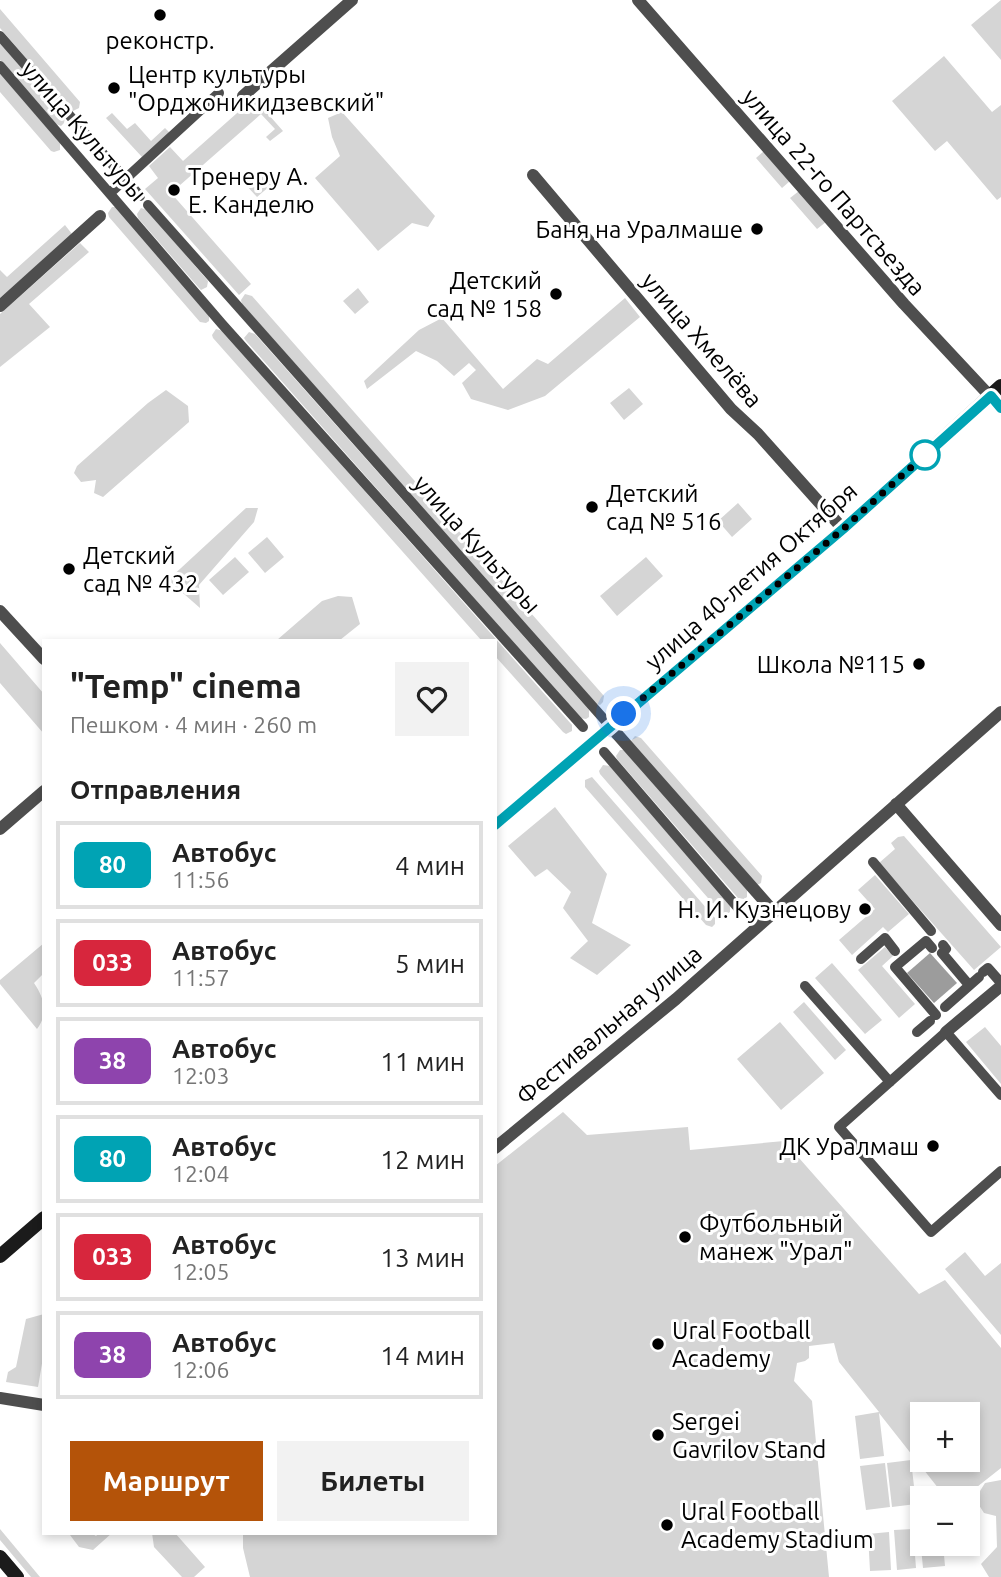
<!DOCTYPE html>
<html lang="ru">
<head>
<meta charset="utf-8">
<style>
	:root { --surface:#fff; --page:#f2f2f2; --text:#222; --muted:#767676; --line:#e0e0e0; --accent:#b45309 }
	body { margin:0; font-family:Ubuntu,sans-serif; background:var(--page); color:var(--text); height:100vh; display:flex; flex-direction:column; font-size:26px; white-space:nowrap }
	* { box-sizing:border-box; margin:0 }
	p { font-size:23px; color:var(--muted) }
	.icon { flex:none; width:38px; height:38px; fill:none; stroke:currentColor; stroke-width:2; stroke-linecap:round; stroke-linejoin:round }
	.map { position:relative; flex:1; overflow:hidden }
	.side { position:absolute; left:42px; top:639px; width:455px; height:896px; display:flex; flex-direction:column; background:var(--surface); border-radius:0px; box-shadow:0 4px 10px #0003 }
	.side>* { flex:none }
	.badge { padding:0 14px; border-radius:10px; font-size:24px; line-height:46px }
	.fabs { position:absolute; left:910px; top:1402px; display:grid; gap:14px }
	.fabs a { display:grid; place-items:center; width:70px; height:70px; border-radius:0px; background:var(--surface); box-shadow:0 4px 10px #0003; font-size:35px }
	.you { position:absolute; width:35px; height:35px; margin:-18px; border:5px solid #fff; border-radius:50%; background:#1a73e8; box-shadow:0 0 0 10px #1a73e833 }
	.map>.badge { position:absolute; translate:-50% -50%; box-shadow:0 0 0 4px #fff }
	h2 { padding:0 28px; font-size:26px; line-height:63px }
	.round { display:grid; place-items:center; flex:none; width:74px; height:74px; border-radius:0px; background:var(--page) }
	.summary { display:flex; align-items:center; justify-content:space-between; height:119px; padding:0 28px }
	h1 { font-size:33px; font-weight:600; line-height:52px }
	.action { display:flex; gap:14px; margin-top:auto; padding:14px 28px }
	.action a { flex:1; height:80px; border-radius:0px; background:var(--accent); color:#fff; font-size:28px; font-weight:600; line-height:80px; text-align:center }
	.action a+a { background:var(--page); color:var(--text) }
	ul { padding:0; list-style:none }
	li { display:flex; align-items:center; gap:21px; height:88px; margin:0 14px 10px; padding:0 14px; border:4px solid var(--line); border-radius:0px }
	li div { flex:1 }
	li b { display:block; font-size:26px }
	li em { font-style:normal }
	li .badge { min-width:77px; font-weight:700; text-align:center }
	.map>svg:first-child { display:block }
	.green { fill:#d5d5d5; fill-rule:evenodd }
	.water { fill:#9c9c9c }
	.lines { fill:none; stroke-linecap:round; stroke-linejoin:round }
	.pedestrian { stroke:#4e4e4e; stroke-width:10 }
	.minor { stroke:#4e4e4e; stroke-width:12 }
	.secondary { stroke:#1b1b1b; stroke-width:14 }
	.line-casing { stroke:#fff; stroke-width:16 }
	.line { stroke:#00a3b4; stroke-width:10 }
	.walk { stroke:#000; stroke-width:7; stroke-dasharray:0 12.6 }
	.poi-dot { fill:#000; stroke:#fff; stroke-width:2.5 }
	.stop-dot { fill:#fff; stroke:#00a3b4; stroke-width:3.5 }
	.labels { text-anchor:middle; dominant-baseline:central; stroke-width:6; stroke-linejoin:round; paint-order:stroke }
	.poi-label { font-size:24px; fill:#000; stroke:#fff; text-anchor:start }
	.street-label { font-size:24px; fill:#000; stroke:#fff }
</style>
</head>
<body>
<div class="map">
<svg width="1001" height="1577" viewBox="0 0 1001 1577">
	<rect width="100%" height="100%" fill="#fff"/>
	<path class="green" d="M 1001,0 L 1001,60 L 971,25 Z
		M 0,9 L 80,102 L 79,108 L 73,111 L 70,109 L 0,28 Z
		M 0,41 L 65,117 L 64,123 L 61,126 L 56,124 L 0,60 Z
		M 944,56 L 992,112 L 1001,105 L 1001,197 L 997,200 L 947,141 L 935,151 L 892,101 Z
		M 0,73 L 60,143 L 60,150 L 54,152 L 51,151 L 0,92 Z
		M 254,98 L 283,131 L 270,141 L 266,137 L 275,129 L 261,114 L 171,193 L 251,284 L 239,295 L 145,189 L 158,178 L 149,166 L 170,147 L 183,161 Z
		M 342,112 L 435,216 L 428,227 L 412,223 L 378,251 L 315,178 L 340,156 L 332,137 L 328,118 Z
		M 112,113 L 127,129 L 135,123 L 151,141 L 165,128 L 170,133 L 142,157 L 106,118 Z
		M 764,151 L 790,181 L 782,188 L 756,158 Z
		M 260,172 L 271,185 L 257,197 L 245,184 Z
		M 799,191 L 826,222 L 817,229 L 790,198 Z
		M 112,207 L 116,207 L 209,315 L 209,321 L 206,323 L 200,322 L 109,217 L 108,213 Z
		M 141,208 L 147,210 L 208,281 L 207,287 L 201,290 L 199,288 L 138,218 L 137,214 Z
		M 65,225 L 72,234 L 0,298 L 0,270 L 7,277 Z
		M 80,243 L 89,252 L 29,304 L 50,327 L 0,367 L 0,314 Z
		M 358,288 L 369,302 L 355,314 L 343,301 Z
		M 245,294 L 252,296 L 604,696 L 603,702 L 600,705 L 594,703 L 242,304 L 241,300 Z
		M 625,298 L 640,317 L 545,396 L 508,410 L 471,399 L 462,383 L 476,370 L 469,363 L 454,376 L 437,361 L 416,351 L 367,389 L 364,381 L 419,330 L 442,318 L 503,389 L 537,359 L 548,364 Z
		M 216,329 L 223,331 L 572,725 L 572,731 L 566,734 L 563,732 L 495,656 L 495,640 L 481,640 L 213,338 L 212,335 Z
		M 249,332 L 255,334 L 589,710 L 589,717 L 586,719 L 580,718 L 246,341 L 244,338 Z
		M 629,388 L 643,404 L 624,420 L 610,403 Z
		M 166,390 L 188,406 L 189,422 L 103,497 L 94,493 L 96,480 L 81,482 L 74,473 L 77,466 L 148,403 Z
		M 738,503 L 752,519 L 732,537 L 718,521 Z
		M 246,508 L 258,508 L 254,522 L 199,585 L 200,608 L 168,580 Z
		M 267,537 L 284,557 L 265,573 L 248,553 Z
		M 235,557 L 249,572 L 223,595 L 209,580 Z
		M 646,557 L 663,576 L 617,616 L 600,596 Z
		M 338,596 L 352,597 L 360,624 L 340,640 L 277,640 L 322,601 Z
		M 0,643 L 44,694 L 44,734 L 0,683 Z
		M 635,736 L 641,738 L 762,876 L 761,883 L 755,886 L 630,742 Z
		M 620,750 L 624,750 L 747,890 L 747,897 L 744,899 L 738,898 L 617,759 L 616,756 Z
		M 603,765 L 610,766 L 730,906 L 730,912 L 727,914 L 721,913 L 600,774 L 599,771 Z
		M 592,777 L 715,918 L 715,924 L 712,927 L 706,925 L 585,787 L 585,780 Z
		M 555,807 L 607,874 L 592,923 L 631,945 L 597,975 L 570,958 L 588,941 L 563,908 L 571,892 L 547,869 L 535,877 L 508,846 Z
		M 904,836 L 1001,947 L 974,970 L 879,863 L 895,849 L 891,843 L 898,837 Z
		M 875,875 L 909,914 L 888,932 L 883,927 L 852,955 L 839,940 L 875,909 L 858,890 Z
		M 44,943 L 44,973 L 34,983 C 44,998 49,1013 37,1029 L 0,984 L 0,980 Z
		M 885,947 L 893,956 L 882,966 L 915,1004 L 899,1018 L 858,970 Z
		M 832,963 L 882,1020 L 865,1034 L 815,978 Z
		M 804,1002 L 846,1050 L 835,1060 L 793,1012 Z
		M 780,1022 L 824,1073 L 781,1110 L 737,1059 Z
		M 985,1027 L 1001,1046 L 1001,1084 L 966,1042 Z
		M 563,1112 L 587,1135 L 688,1127 L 690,1150 L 784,1141 L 919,1294 L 945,1280 L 1001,1348 L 1001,1468 L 963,1498 L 946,1498 L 879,1413 L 884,1456 L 860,1459 L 855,1416 L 879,1412 L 839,1362 L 834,1343 L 809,1346 L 809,1358 L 805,1361 L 797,1363 L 794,1381 L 812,1401 L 829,1577 L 250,1577 L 243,1548 L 243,1533 L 495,1533 L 495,1166 ZM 968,1414 L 968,1460 L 922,1460 L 922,1414 Z
		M 965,1252 L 985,1276 L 1001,1263 L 1001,1335 L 945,1269 Z
		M 44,1314 L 44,1352 L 38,1387 L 6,1382 L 8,1372 L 16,1367 L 26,1319 Z
		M 911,1460 L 916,1504 L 892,1507 L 887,1463 Z
		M 885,1463 L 890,1507 L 866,1510 L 860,1466 Z
		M 1001,1480 L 1001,1577 L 989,1577 L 981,1564 L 997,1547 L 996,1516 L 984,1513 L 975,1499 L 985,1483 Z
		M 919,1526 L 922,1526 L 922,1544 L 943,1544 L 945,1566 L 923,1568 Z
		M 0,1529 L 40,1577 L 31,1577 L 0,1540 Z
		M 913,1529 L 916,1568 L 897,1570 L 894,1530 Z
		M 889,1532 L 891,1570 L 870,1571 L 868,1534 Z
		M 72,1533 L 91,1533 L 96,1536 L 99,1533 L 112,1533 L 93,1550 L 79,1547 L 70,1535 Z
		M 152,1533 L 175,1533 L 205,1567 L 194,1577 L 182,1577 L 154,1547 Z"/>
	<path class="water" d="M 930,953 L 957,983 L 934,1003 L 907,973 Z"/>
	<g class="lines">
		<path class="pedestrian" d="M 0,36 L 140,196
			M 0,66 L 222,324 L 583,727
			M 110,193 L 219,93
			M 148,205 L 610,726
			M 604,752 L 739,909
			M 873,862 L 931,931
			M 943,945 L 946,949 L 942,953 L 969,985
			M 932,948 L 926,941 L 895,967 L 936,1015
			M 861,959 L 885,938 L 895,951
			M 983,972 L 988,968 L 1001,983
			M 805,986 L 890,1082
			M 945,1007 L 979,977
			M 917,1032 L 930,1021
			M 1001,1095 L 946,1032 L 839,1127 L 931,1232 L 1001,1171"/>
		<path class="minor" d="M 638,0 L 904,304 L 1001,408
			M 243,96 L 352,0
			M 533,175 L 731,409 L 758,434 L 843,529
			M 0,306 L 100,216
			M 0,611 L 44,659
			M 610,726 L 774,912
			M 896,804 L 1001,925
			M 0,829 L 44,791
			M 946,1032 L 1001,986
			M 495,1148 L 676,999 L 1001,712
			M 0,1398 L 44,1405"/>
		<path class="secondary" d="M 495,825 L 843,529 L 1001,386
			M 0,1256 L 44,1218
			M 0,1557 L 17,1577"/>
	</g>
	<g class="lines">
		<g class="line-casing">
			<path id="line" d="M 495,825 L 843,529 L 991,396 L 1001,408"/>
		</g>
		<use href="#line" class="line"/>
		<path class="walk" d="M 624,714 L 843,529 L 929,451 L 925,455"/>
	</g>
	<g class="poi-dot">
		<circle cx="160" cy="15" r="7"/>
		<circle cx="114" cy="88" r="7"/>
		<circle cx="174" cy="190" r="7"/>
		<circle cx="757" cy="229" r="7"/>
		<circle cx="556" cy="294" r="7"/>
		<circle cx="592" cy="507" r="7"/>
		<circle cx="69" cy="569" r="7"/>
		<circle cx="919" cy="664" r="7"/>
		<circle cx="865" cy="909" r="7"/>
		<circle cx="933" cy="1146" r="7"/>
		<circle cx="685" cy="1237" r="7"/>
		<circle cx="658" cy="1344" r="7"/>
		<circle cx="658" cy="1435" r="7"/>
		<circle cx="667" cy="1525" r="7"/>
	</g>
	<circle class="stop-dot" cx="925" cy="455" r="14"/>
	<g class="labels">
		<g class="poi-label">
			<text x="160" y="40" text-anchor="middle">реконстр.</text>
			<text x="128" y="74">Центр культуры<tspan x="128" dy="28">"Орджоникидзевский"</tspan></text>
			<text x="188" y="176">Тренеру А.<tspan x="188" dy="28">Е. Канделю</tspan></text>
			<text x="743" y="229" text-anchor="end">Баня на Уралмаше</text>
			<text x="542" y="280" text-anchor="end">Детский<tspan x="542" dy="28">сад № 158</tspan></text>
			<text x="606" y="493">Детский<tspan x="606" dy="28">сад № 516</tspan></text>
			<text x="83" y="555">Детский<tspan x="83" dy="28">сад № 432</tspan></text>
			<text x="905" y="664" text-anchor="end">Школа №115</text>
			<text x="851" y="909" text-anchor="end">Н. И. Кузнецову</text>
			<text x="919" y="1146" text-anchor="end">ДК Уралмаш</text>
			<text x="699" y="1223">Футбольный<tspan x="699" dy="28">манеж "Урал"</tspan></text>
			<text x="672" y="1330">Ural Football<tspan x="672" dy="28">Academy</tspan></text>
			<text x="672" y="1421">Sergei<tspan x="672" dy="28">Gavrilov Stand</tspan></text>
			<text x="681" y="1511">Ural Football<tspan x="681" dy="28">Academy Stadium</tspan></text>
		</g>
		<g class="street-label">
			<text transform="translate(84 131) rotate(49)">улица Культуры</text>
			<text transform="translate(834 192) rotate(49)">улица 22-го Партсъезда</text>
			<text transform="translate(702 340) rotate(49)">улица Хмелёва</text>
			<text transform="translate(477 544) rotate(48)">улица Культуры</text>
			<text transform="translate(751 576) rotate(-41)">улица 40-летия Октября</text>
			<text transform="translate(609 1025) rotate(-40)">Фестивальная улица</text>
		</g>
	</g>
</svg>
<div class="fabs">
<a>+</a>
<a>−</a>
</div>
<div class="you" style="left:624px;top:714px"></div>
<section class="side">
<div class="summary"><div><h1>&quot;Temp&quot; cinema</h1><p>Пешком · 4 мин · 260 m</p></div><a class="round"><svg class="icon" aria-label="heart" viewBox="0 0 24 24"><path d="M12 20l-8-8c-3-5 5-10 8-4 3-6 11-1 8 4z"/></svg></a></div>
<h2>Отправления</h2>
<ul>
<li><span class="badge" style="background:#00a3b4;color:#fff">80</span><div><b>Автобус</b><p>11:56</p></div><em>4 мин</em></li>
<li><span class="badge" style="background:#d7263d;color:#fff">033</span><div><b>Автобус</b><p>11:57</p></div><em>5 мин</em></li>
<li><span class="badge" style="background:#8e44ad;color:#fff">38</span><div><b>Автобус</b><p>12:03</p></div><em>11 мин</em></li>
<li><span class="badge" style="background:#00a3b4;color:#fff">80</span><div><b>Автобус</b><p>12:04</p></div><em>12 мин</em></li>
<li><span class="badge" style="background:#d7263d;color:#fff">033</span><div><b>Автобус</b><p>12:05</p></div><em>13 мин</em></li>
<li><span class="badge" style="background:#8e44ad;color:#fff">38</span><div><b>Автобус</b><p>12:06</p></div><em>14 мин</em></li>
</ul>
<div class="action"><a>Маршрут</a><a>Билеты</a></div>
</section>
</div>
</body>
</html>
